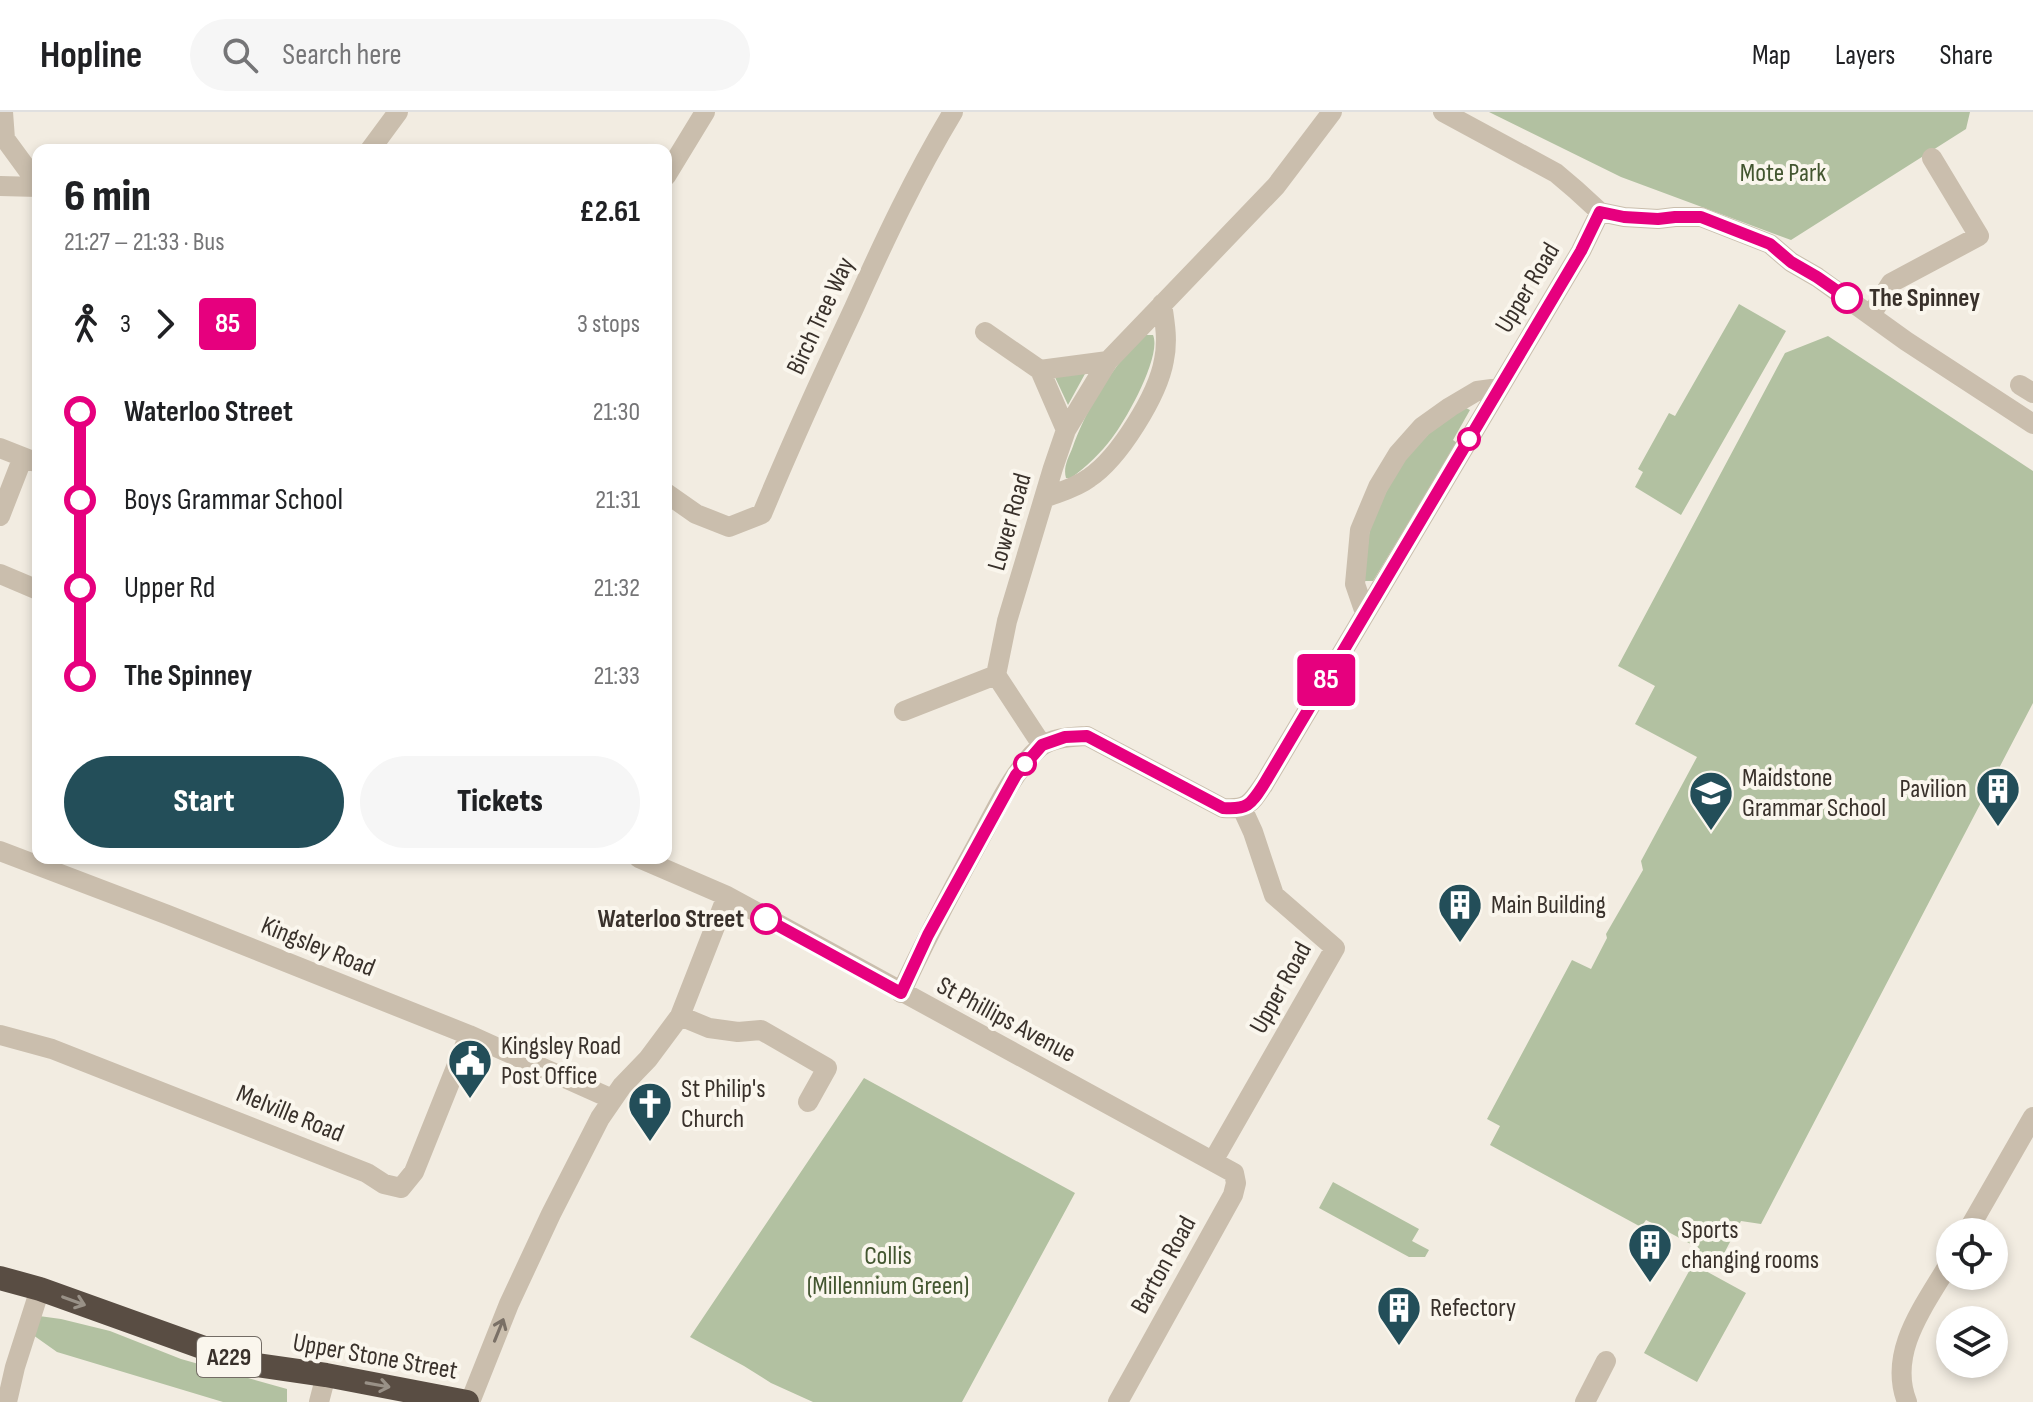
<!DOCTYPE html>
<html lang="en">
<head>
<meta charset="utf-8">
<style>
	:root { --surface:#fff; --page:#f6f6f6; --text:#202124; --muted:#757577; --line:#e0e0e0; --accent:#234e59 }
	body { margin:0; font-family:"Sofia Sans Condensed",sans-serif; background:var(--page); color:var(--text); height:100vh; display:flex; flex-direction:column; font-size:30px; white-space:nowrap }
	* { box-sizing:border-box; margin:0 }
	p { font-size:26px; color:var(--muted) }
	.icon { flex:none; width:44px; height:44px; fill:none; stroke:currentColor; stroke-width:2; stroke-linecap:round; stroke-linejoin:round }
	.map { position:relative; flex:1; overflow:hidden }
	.details { position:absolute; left:32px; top:32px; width:640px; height:720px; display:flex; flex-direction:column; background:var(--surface); border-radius:16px; box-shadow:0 4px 12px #0003 }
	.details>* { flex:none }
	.badge { padding:0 16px; border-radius:6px; font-size:28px; line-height:52px }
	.buttons { position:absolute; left:1936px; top:1106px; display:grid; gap:16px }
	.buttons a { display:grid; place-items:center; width:72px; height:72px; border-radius:50%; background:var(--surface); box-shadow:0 4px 12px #0003; font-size:40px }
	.map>.badge { position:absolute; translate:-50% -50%; box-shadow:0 0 0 4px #fff }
	.legs { display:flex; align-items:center; gap:12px; height:88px; padding:0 32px; font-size:26px }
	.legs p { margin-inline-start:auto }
	.overview { display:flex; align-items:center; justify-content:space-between; height:136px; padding:0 32px }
	h1 { font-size:44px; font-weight:800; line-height:60px }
	.button { display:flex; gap:16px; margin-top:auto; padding:16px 32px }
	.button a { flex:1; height:92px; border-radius:48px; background:var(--accent); color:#fff; font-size:32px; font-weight:800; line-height:92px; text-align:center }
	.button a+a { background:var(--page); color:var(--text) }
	ul { padding:0 32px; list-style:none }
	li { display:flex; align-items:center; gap:28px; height:88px; font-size:30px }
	li i { display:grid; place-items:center; width:12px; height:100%; margin:0 10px; background:currentColor }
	li i::after { content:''; width:20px; height:20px; margin:-10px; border:6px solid; border-radius:50%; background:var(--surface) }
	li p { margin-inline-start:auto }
	li:first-child i { background:linear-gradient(#0000 50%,currentColor 0) }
	li:last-child i { background:linear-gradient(currentColor 50%,#0000 0) }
	header { display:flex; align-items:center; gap:48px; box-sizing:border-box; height:112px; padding:0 40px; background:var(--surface); border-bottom:2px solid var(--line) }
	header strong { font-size:38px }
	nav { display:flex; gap:44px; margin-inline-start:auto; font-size:28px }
	.search { width:560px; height:72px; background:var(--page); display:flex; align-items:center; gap:20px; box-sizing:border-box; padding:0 28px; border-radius:44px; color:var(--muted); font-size:30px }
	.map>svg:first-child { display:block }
	.green { fill:#b2c1a1 }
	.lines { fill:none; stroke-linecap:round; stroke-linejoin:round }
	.minor { stroke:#cabead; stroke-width:20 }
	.highway { stroke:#594d43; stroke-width:24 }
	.oneway { stroke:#999187 }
	.oneway2 { stroke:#7a7066 }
	.line-1-casing { stroke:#fff; stroke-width:18 }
	.line-1 { stroke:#e6007e; stroke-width:12 }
	.stop-1-dot { fill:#fff; stroke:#e6007e; stroke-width:4 }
	.labels { text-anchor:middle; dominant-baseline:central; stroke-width:8; stroke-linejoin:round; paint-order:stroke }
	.shield { fill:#faf6ed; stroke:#736c65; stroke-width:2 }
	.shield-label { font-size:24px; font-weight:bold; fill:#39312b }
	.park-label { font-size:26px; fill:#435630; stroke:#faf6ed }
	.street-label { font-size:26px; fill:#39312b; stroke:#faf6ed }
	.stop-label { font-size:26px; font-weight:bold; fill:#39312b; stroke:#faf6ed; text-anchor:start }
	.poi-label { font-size:26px; fill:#39312b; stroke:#faf6ed; text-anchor:start }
</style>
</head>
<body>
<header>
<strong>Hopline</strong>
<div class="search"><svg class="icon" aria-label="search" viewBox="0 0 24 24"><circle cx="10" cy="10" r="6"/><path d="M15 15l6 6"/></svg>Search here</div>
<nav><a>Map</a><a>Layers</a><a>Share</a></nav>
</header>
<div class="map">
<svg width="2033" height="1290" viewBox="0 0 2033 1290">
	<rect width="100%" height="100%" fill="#f2ece1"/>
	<path class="green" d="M 1489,0 L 1970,0 L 1966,17 L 1791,128 L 1621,65 Z
		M 1739,192 L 1786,219 L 1681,403 L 1635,375 L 1643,360 L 1638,357 L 1669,301 L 1675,304 Z
		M 1146,223 L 1153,223 C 1162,244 1126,308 1112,326 C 1101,341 1086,355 1071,366 L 1066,366 C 1063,356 1068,346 1072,337 C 1086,297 1114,250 1146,223 Z
		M 1828,224 L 2033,359 L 2033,591 L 1761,1112 L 1741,1109 L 1719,1151 L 1699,1141 L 1700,1137 L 1646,1108 L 1641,1115 L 1490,1033 L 1500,1014 L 1487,1007 L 1572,848 L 1591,857 L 1607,826 L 1606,822 L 1643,758 L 1641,749 L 1697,645 L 1635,612 L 1655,574 L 1618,554 L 1785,241 Z
		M 1086,260 L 1068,293 L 1054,263 Z
		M 1464,295 L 1470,298 L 1453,328 L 1457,331 L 1373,469 L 1364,469 L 1370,414 L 1398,355 L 1434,316 Z
		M 864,966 L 1075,1081 L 962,1290 L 813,1290 L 771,1271 L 744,1254 L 690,1225 Z
		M 1333,1070 L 1419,1117 L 1412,1129 L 1429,1138 L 1425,1145 L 1409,1145 L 1319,1096 Z
		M 1693,1152 L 1746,1181 L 1697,1270 L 1644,1241 Z
		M 39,1204 L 61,1207 L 110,1219 L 181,1247 L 287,1277 L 287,1290 L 223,1290 L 57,1240 L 33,1223 Z"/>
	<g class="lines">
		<path class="minor" d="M 3,0 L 5,27 L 38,72
			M 1443,0 L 1556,61 L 1576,78 L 1600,100
			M 370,38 L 398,0
			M 666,64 L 705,0
			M 0,74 L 38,75
			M 1600,100 L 1624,105 L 1658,107 L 1675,105 L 1701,105 L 1770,132 L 1791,150 L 1817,165 L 1906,229 L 2033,312
			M 1871,203 L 1891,171 L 1979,124 L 1932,46
			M 985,220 L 1040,258 L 1066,318
			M 1040,258 L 1108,249
			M 2020,273 L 2033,281
			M 0,336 L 38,351
			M 666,381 L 696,402 L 729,415 L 762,402 C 791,332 822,264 854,196 C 884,129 915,63 953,0
			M 1044,386 C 1059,380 1076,376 1089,366 C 1119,346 1158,283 1164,248 C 1168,229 1165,211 1162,192
			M 0,404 L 23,345
			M 0,462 L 38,478
			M 1365,501 L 1355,472 L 1360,418 L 1378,375 L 1398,342 L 1422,315 L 1450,295 L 1477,279 L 1499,276
			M 904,599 L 996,563
			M 1042,633 L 996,563 L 1007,509 L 1053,356 L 1066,318 L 1108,249 L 1276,74 L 1332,0
			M 0,739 L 168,803 L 469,923 L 612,987
			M 639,746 L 727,784 L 1234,1061 L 1236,1071 L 1233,1083 L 1118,1290
			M 901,881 C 925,828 952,778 980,727 C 997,696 1013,659 1040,635 C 1053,625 1072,625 1087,624 L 1223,696 C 1248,698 1251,691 1264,672 L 1581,139 L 1600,100
			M 680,904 L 709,916 L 738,920 L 761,918 L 827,956 L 808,990
			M 0,923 L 52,937 L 367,1061 L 384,1072 L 401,1076 L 414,1060 L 469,923
			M 1213,1049 L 1335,836 L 1274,783 L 1253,720 L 1242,696
			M 1967,1120 L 2033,1005
			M 7,1290 L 15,1255 L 40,1177
			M 319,1290 L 326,1263
			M 470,1290 L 509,1192 L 551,1102 L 600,1006 L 622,974 L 648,947 L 680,904 L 727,784
			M 1585,1290 L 1606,1249
			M 1907,1290 C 1887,1239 1926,1192 1950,1150"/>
		<path class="highway" d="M 0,1166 L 40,1177 L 249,1252 L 326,1263 L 467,1290"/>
	</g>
	<defs><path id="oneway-shaft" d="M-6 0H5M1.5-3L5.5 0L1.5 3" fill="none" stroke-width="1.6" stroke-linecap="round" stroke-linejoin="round" transform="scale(2)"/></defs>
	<g class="oneway">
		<use href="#oneway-shaft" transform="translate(74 1189) rotate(20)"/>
		<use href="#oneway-shaft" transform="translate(378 1273) rotate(10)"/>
	</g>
	<use class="oneway2" href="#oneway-shaft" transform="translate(499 1218) rotate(-68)"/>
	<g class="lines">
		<g class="line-1-casing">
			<path id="line-1" d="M 766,807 L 901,881 L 928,823 L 1016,663 L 1042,633 L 1065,625 L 1087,624 L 1223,696 C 1248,698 1251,692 1264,672 L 1581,139 L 1600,100 L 1624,105 L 1658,107 L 1675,105 L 1701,105 L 1770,132 L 1791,150 L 1817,165 L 1847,186"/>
		</g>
		<use href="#line-1" class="line-1"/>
	</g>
	<defs>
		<g id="building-pin" transform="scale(2.3)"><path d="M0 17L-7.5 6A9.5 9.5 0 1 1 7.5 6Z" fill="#234e59" stroke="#faf6ed"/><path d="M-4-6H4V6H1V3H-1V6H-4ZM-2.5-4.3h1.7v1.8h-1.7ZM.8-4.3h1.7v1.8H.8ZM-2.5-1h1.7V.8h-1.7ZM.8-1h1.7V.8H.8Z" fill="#fff"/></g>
		<g id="school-pin" transform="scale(2.3)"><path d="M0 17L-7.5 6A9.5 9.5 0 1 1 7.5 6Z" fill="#234e59" stroke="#faf6ed"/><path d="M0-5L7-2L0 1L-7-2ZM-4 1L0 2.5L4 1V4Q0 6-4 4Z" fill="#fff"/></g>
		<g id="civic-pin" transform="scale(2.3)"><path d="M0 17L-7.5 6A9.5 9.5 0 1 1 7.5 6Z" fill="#234e59" stroke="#faf6ed"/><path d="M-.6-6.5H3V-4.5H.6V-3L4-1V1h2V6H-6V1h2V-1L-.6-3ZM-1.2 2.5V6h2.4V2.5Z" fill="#fff"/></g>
		<g id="church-pin" transform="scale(2.3)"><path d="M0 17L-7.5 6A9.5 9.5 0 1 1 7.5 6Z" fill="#234e59" stroke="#faf6ed"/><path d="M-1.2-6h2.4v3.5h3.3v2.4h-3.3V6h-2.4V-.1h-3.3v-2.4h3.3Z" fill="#fff"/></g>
	</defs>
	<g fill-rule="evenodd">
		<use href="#building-pin" x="1998" y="677"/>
		<use href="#school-pin" x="1711" y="681"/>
		<use href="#building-pin" x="1460" y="793"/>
		<use href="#civic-pin" x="470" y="949"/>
		<use href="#church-pin" x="650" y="992"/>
		<use href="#building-pin" x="1650" y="1133"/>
		<use href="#building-pin" x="1399" y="1196"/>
	</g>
	<g class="stop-1-dot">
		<circle cx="1847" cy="186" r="14"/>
		<circle cx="1469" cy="327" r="10"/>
		<circle cx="1025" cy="652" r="10"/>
		<circle cx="766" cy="807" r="14"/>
	</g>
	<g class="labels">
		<rect class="shield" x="197" y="1225" width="64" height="40" rx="6"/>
		<g class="shield-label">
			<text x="229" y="1245">A229</text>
		</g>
		<g class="park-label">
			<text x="1783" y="61">Mote Park</text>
			<text x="888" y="1144">Collis<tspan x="888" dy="30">(Millennium Green)</tspan></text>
		</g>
		<g class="street-label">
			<text transform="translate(1528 176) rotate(-59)">Upper Road</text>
			<text transform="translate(821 204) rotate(-65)">Birch Tree Way</text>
			<text transform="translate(1010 410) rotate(-74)">Lower Road</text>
			<text transform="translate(318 835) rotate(22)">Kingsley Road</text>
			<text transform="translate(1281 876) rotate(-61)">Upper Road</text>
			<text transform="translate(1006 908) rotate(28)">St Phillips Avenue</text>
			<text transform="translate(290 1002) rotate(22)">Melville Road</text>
			<text transform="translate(1164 1153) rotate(-61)">Barton Road</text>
			<text transform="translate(375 1245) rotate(10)">Upper Stone Street</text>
		</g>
		<g class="stop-label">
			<text x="1869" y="186">The Spinney</text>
			<text x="744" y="807" text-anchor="end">Waterloo Street</text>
		</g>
		<g class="poi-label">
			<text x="1742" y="666">Maidstone<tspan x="1742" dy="30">Grammar School</tspan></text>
			<text x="1967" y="677" text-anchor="end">Pavilion</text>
			<text x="1491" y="793">Main Building</text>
			<text x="501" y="934">Kingsley Road<tspan x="501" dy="30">Post Office</tspan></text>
			<text x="681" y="977">St Philip's<tspan x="681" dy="30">Church</tspan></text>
			<text x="1681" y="1118">Sports<tspan x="1681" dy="30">changing rooms</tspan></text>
			<text x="1430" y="1196">Refectory</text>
		</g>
	</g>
</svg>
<div class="buttons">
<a><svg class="icon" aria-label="locate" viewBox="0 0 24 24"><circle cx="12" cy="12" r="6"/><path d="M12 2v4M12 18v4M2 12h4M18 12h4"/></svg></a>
<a><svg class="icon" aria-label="layers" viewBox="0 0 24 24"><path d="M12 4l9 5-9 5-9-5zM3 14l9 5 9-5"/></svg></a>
</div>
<b class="badge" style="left:1326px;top:568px;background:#e6007e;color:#fff">85</b>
<section class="details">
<div class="overview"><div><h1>6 min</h1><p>21:27 – 21:33 · Bus</p></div><b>£2.61</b></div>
<div class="legs"><svg class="icon" aria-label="walk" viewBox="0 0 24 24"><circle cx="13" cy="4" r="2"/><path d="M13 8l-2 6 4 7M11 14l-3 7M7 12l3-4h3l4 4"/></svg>3<svg class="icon" aria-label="forward" viewBox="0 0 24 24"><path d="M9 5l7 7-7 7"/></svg><b class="badge" style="background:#e6007e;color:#fff">85</b><p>3 stops</p></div>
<ul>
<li><i style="color:#e6007e"></i><b>Waterloo Street</b><p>21:30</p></li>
<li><i style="color:#e6007e"></i><span>Boys Grammar School</span><p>21:31</p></li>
<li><i style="color:#e6007e"></i><span>Upper Rd</span><p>21:32</p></li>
<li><i style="color:#e6007e"></i><b>The Spinney</b><p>21:33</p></li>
</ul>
<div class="button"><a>Start</a><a>Tickets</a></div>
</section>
</div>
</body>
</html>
